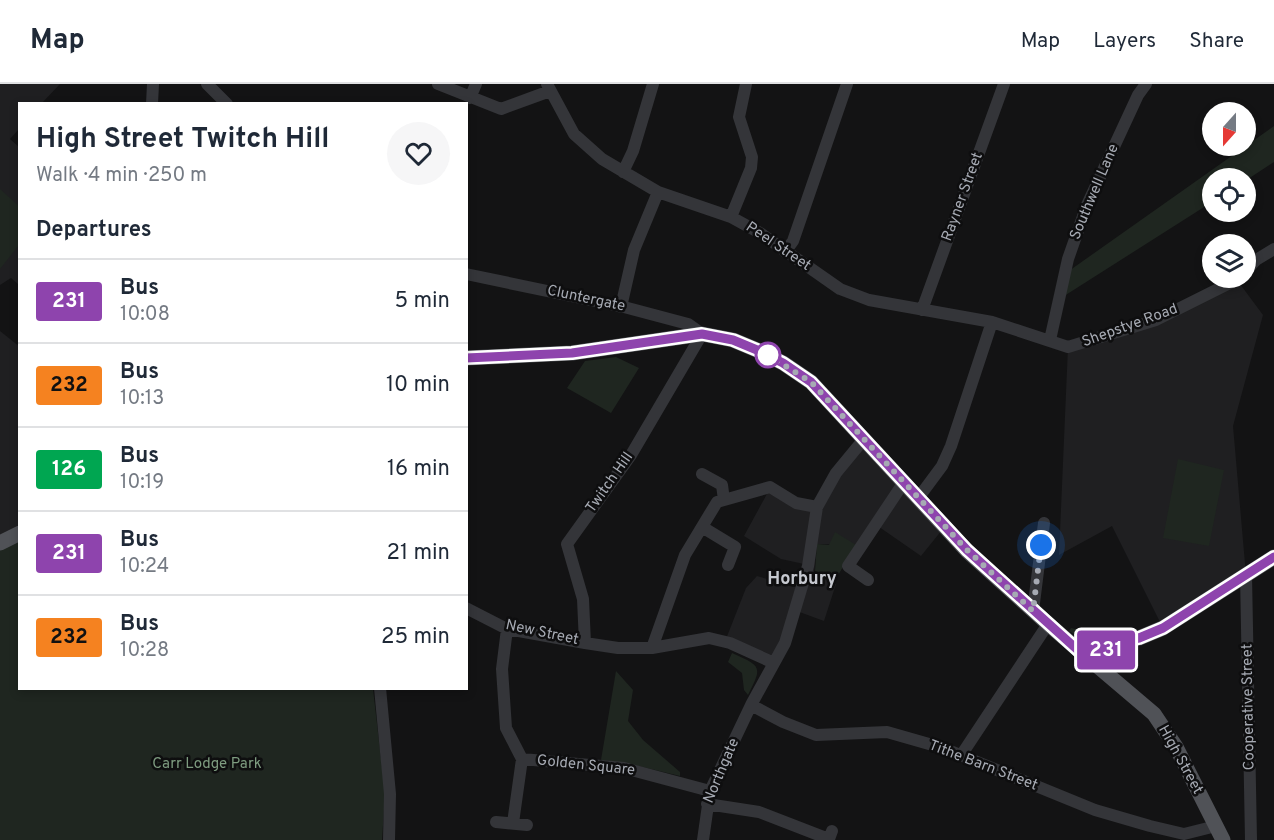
<!DOCTYPE html>
<html lang="en">
<head>
<meta charset="utf-8">
<style>
	:root { --surface:#fff; --page:#f6f6f7; --text:#1f2937; --muted:#747a83; --line:#e0e1e3 }
	body { margin:0; font-family:Overpass,sans-serif; background:var(--page); color:var(--text); height:100vh; display:flex; flex-direction:column; font-size:22px; white-space:nowrap }
	* { box-sizing:border-box; margin:0 }
	p { font-size:20px; color:var(--muted) }
	.icon { flex:none; width:33px; height:33px; fill:none; stroke:currentColor; stroke-width:2; stroke-linecap:round; stroke-linejoin:round }
	.map { position:relative; flex:1; overflow:hidden }
	.details { position:absolute; left:18px; top:18px; width:450px; height:588px; display:flex; flex-direction:column; background:var(--surface); border-radius:0px; box-shadow:0 3px 9px #0003 }
	.details>* { flex:none }
	.badge { padding:0 12px; border-radius:4px; font-size:21px; line-height:39px }
	.needle { width:39px; rotate:201deg }
	.buttons { position:absolute; left:1202px; top:18px; display:grid; gap:12px }
	.buttons a { display:grid; place-items:center; width:54px; height:54px; border-radius:50%; background:var(--surface); box-shadow:0 3px 9px #0003; font-size:30px }
	.you { position:absolute; width:30px; height:30px; margin:-15px; border:4px solid #fff; border-radius:50%; background:#1a73e8; box-shadow:0 0 0 9px #1a73e833 }
	.map>.badge { position:absolute; translate:-50% -50%; box-shadow:0 0 0 3px #fff }
	h2 { padding:0 18px; font-size:22px; line-height:54px }
	.round { display:grid; place-items:center; flex:none; width:63px; height:63px; border-radius:32px; background:var(--page) }
	.summary { display:flex; align-items:center; justify-content:space-between; height:102px; padding:0 18px }
	h1 { font-size:28px; font-weight:700; line-height:45px }
	ul { padding:0; list-style:none }
	li { display:flex; align-items:center; gap:18px; height:84px; padding:0 18px; border-top:2px solid var(--line) }
	li div { flex:1 }
	li b { display:block; font-size:22px }
	li em { font-style:normal }
	li .badge { min-width:66px; font-weight:700; text-align:center }
	header { display:flex; align-items:center; gap:36px; box-sizing:border-box; height:84px; padding:0 30px; background:var(--surface); border-bottom:2px solid var(--line) }
	header strong { font-size:28px }
	nav { display:flex; gap:33px; margin-inline-start:auto; font-size:21px }
	.map>svg:first-child { display:block }
	.built { fill:#1f1f21 }
	.green { fill:#1f2620 }
	.lines { fill:none; stroke-linecap:round; stroke-linejoin:round }
	.minor { stroke:#343539; stroke-width:12 }
	.major { stroke:#505257; stroke-width:15 }
	.line-casing { stroke:#fff; stroke-width:14 }
	.line { stroke:#8e44ad; stroke-width:9 }
	.walk { stroke:#a6aab3; stroke-width:6; stroke-dasharray:0 10.8 }
	.stop-dot { fill:#fff; stroke:#8e44ad; stroke-width:3 }
	.labels { text-anchor:middle; dominant-baseline:central; stroke-width:5; stroke-linejoin:round; paint-order:stroke }
	.street-label { font-size:15px; fill:#a6aab3; stroke:#0e0e0f }
	.park-label { font-size:15px; fill:#7e9c80; stroke:#0e0e0f }
	.quarter-label { font-size:18px; font-weight:bold; fill:#c6c9d0; stroke:#0e0e0f }
</style>
</head>
<body>
<header>
<strong>Map</strong>
<nav><a>Map</a><a>Layers</a><a>Share</a></nav>
</header>
<div class="map">
<svg width="1274" height="756" viewBox="0 0 1274 756">
	<rect width="100%" height="100%" fill="#131314"/>
	<path class="built" d="M 0,0 L 60,0 L 42,19 L 20,20 L 19,45 L 10,55 L 19,63 L 19,201 L 11,194 L 0,201 Z
		M 1237,196 L 1263,231 L 1233,342 L 1246,491 L 1163,544 L 1112,442 L 1059,471 L 1068,263 L 1078,262 Z
		M 0,247 L 20,263 L 19,449 L 0,459 Z
		M 861,362 L 942,446 L 921,472 L 872,438 L 856,461 L 817,460 L 814,489 L 836,500 L 824,537 L 794,526 L 774,576 L 726,555 L 746,504 L 757,492 L 798,504 L 804,480 L 781,475 L 744,452 L 768,408 L 814,425 Z"/>
	<path class="green" d="M 1274,42 L 1274,78 L 1245,97 L 1245,94 L 1212,94 L 1212,118 L 1061,214 L 1066,189 Z
		M 0,105 L 20,123 L 19,161 L 0,185 Z
		M 616,273 L 639,284 L 611,329 L 567,304 L 585,277 Z
		M 1178,375 L 1224,386 L 1209,462 L 1163,454 Z
		M 835,448 L 856,461 L 834,498 L 815,487 L 817,460 L 829,461 Z
		M 19,454 L 20,604 L 373,605 L 385,710 L 382,756 L 0,756 L 0,459 Z
		M 1071,544 L 1080,546 L 1080,548 L 1105,551 L 1105,555 L 1085,558 L 1069,547 Z
		M 732,569 C 761,582 763,582 748,611 L 744,606 L 742,589 L 728,578 Z
		M 616,587 L 633,606 L 628,637 L 643,656 L 680,688 L 680,692 L 626,679 L 601,676 Z"/>
	<g class="lines">
		<path class="minor" d="M 207,0 L 227,20
			M 438,0 L 501,25 L 550,7
			M 547,0 L 574,50 L 602,75 L 658,108 L 731,133 L 760,149 L 840,205 L 869,216 L 992,238 L 1068,263 L 1156,236 L 1240,194
			M 470,14 L 476,0
			M 152,20 L 153,0
			M 623,88 L 633,67 L 653,0
			M 731,133 L 751,84 L 752,73 L 739,33 L 746,0
			M 785,168 L 793,157 L 847,0
			M 1245,188 L 1256,176 L 1274,165
			M 466,190 L 624,223 L 688,240 L 702,250 L 631,371 L 567,460 L 583,515 L 585,559
			M 621,223 L 634,166 L 658,108
			M 922,226 L 1004,0
			M 1050,256 L 1068,175 L 1087,121 L 1138,11 L 1146,0
			M 702,390 L 722,401 L 724,416
			M 919,413 L 942,382 L 951,362 L 992,238
			M 702,443 L 735,463 L 728,481
			M 1246,491 L 1251,756
			M 868,496 L 848,482 L 904,398
			M 466,524 L 507,545 L 585,559 L 618,564 L 652,564 L 709,554 L 730,559 L 774,579
			M 1033,527 L 1044,439
			M 507,545 L 502,585 L 506,644 L 522,675 L 624,684 L 710,707
			M 652,564 L 685,471 L 717,418 L 770,403 L 796,419 L 817,423
			M 380,604 L 390,710 L 389,756
			M 751,621 L 783,638 L 816,651 L 887,648 L 943,664 L 1095,726 L 1150,742 L 1184,750 L 1216,742
			M 962,670 L 1048,540
			M 707,720 L 759,728 L 829,755 L 832,747
			M 496,738 L 527,741
			M 513,739 L 522,675
			M 703,756 L 710,707 L 751,621 L 785,559 L 808,482 L 817,423 L 836,389 L 864,355"/>
		<path class="major" d="M 466,274 L 572,269 L 702,250 L 733,256 L 757,266 L 783,279 L 811,298 L 967,467 L 1048,540 L 1154,630 L 1176,663 L 1223,756
			M 0,459 L 20,449
			M 1091,578 L 1115,559 L 1139,554 L 1163,544 L 1274,473"/>
	</g>
	<g class="lines">
		<g class="line-casing">
			<path id="line" d="M 466,274 L 572,269 L 702,250 L 733,256 L 757,266 L 783,279 L 811,298 L 967,466 L 1091,578 L 1115,559 L 1139,554 L 1163,544 L 1274,473"/>
		</g>
		<use href="#line" class="line"/>
		<path class="walk" d="M 768,271 L 811,298 L 967,466 L 1033,527 L 1041,461"/>
	</g>
	<circle class="stop-dot" cx="768" cy="271" r="12"/>
	<g class="labels">
		<g class="street-label">
			<text transform="translate(1095 108) rotate(-67)">Southwell Lane</text>
			<text transform="translate(963 113) rotate(-70)">Rayner Street</text>
			<text transform="translate(778 163) rotate(34)">Peel Street</text>
			<text transform="translate(586 215) rotate(12)">Cluntergate</text>
			<text transform="translate(1130 242) rotate(-20)">Shepstye Road</text>
			<text transform="translate(610 399) rotate(-55)">Twitch Hill</text>
			<text transform="translate(542 549) rotate(12)">New Street</text>
			<text transform="translate(1249 623) rotate(-91)">Cooperative Street</text>
			<text transform="translate(1180 676) rotate(61)">High Street</text>
			<text transform="translate(586 682) rotate(6)">Golden Square</text>
			<text transform="translate(983 682) rotate(21)">Tithe Barn Street</text>
			<text transform="translate(722 687) rotate(-67)">Northgate</text>
		</g>
		<g class="park-label">
			<text x="207" y="680">Carr Lodge Park</text>
		</g>
		<g class="quarter-label">
			<text x="802" y="495">Horbury</text>
		</g>
	</g>
</svg>
<div class="buttons">
<a><svg class="needle" viewBox="-14 -14 28 28"><path d="M0-13l5 13h-10z" fill="#e53935"/><path d="M0 13l5-13h-10z" fill="#747a83"/></svg></a>
<a><svg class="icon" aria-label="locate" viewBox="0 0 24 24"><circle cx="12" cy="12" r="6"/><path d="M12 2v4M12 18v4M2 12h4M18 12h4"/></svg></a>
<a><svg class="icon" aria-label="layers" viewBox="0 0 24 24"><path d="M12 4l9 5-9 5-9-5zM3 14l9 5 9-5"/></svg></a>
</div>
<div class="you" style="left:1041px;top:461px"></div>
<b class="badge" style="left:1106px;top:566px;background:#8e44ad;color:#fff">231</b>
<section class="details">
<div class="summary"><div><h1>High Street Twitch Hill</h1><p>Walk · 4 min · 250 m</p></div><a class="round"><svg class="icon" aria-label="heart" viewBox="0 0 24 24"><path d="M12 20l-8-8c-3-5 5-10 8-4 3-6 11-1 8 4z"/></svg></a></div>
<h2>Departures</h2>
<ul>
<li><span class="badge" style="background:#8e44ad;color:#fff">231</span><div><b>Bus</b><p>10:08</p></div><em>5 min</em></li>
<li><span class="badge" style="background:#f58220;color:#111">232</span><div><b>Bus</b><p>10:13</p></div><em>10 min</em></li>
<li><span class="badge" style="background:#00a651;color:#fff">126</span><div><b>Bus</b><p>10:19</p></div><em>16 min</em></li>
<li><span class="badge" style="background:#8e44ad;color:#fff">231</span><div><b>Bus</b><p>10:24</p></div><em>21 min</em></li>
<li><span class="badge" style="background:#f58220;color:#111">232</span><div><b>Bus</b><p>10:28</p></div><em>25 min</em></li>
</ul>
</section>
</div>
</body>
</html>
